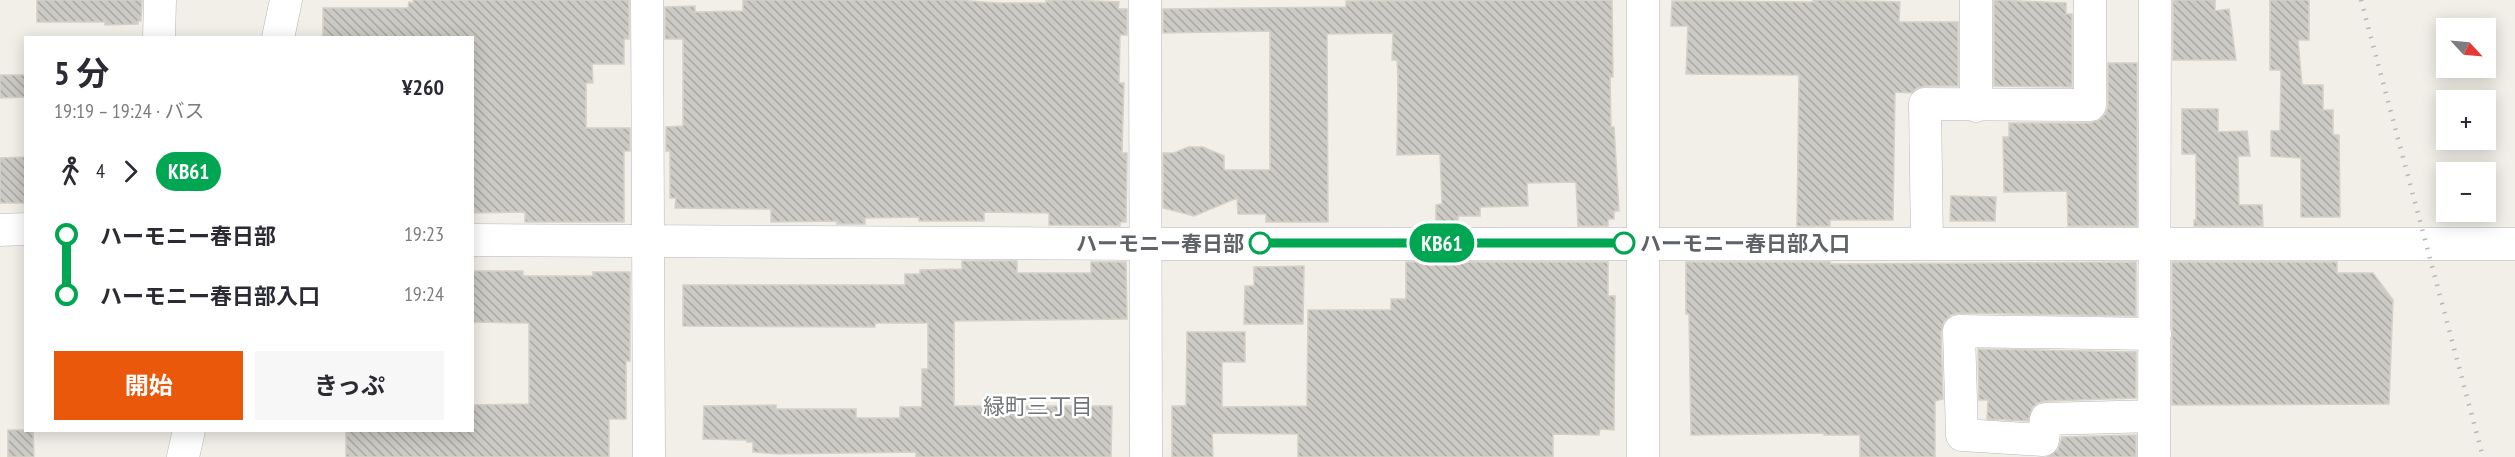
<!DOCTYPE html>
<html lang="ja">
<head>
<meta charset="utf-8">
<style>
	:root { --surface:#fff; --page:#f7f7f7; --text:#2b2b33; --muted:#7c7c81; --accent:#ea580c }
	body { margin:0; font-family:"PT Sans Narrow","Noto Sans JP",sans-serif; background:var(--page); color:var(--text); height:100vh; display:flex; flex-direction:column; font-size:22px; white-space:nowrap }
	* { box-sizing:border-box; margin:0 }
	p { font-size:20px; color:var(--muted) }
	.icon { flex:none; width:33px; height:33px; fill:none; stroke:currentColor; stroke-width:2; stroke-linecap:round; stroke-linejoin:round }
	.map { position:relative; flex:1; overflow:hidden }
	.sheet { position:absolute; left:24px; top:36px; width:450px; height:396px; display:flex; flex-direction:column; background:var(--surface); border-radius:0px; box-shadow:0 3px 15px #0003 }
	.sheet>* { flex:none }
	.badge { padding:0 12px; border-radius:20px; font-size:21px; line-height:39px }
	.needle { width:39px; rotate:116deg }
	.fabs { position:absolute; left:2436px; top:18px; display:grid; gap:12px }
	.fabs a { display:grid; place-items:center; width:60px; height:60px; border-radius:0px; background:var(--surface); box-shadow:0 3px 15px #0003; font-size:30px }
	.map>.badge { position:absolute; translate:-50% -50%; box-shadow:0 0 0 3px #fff }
	.legs { display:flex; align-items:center; gap:9px; height:66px; padding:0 30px; font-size:20px }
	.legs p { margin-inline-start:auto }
	.overview { display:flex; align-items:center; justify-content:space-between; height:102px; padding:0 30px }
	h1 { font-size:33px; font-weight:700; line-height:45px }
	.action { display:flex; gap:12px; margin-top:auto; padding:12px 30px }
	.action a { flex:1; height:69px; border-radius:0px; background:var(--accent); color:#fff; font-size:24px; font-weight:700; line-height:69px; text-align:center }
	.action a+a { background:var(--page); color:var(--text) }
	ul { padding:0 30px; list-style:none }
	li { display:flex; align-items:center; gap:21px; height:60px; font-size:22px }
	li i { display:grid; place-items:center; width:9px; height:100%; margin:0 8px; background:currentColor }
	li i::after { content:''; width:15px; height:15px; margin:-8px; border:4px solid; border-radius:50%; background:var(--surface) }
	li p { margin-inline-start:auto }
	li:first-child i { background:linear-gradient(#0000 50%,currentColor 0) }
	li:last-child i { background:linear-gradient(currentColor 50%,#0000 0) }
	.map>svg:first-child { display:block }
	.building { fill:url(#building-back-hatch); stroke:#d6d1c6; stroke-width:1.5 }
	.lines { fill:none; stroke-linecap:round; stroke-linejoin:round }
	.minor-casing { stroke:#b5b8bc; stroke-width:33 }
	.minor { stroke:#fff; stroke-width:32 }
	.rail { stroke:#b6b7b8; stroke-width:4.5; stroke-dasharray:1.5 8; stroke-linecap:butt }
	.line-1-casing { stroke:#fff; stroke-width:14 }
	.line-1 { stroke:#00a651; stroke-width:9 }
	.stop-1-dot { fill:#fff; stroke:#00a651; stroke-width:3 }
	.labels { text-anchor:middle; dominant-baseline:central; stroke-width:5; stroke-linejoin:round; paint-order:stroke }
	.stop-label { font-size:21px; font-weight:bold; fill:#5f6368; stroke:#fff; text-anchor:end }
	.neighbourhood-label { font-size:22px; fill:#70757a; stroke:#fff }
</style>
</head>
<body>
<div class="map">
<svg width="2515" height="457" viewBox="0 0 2515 457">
	<defs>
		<pattern id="building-back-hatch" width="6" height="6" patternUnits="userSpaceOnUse" patternTransform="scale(1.5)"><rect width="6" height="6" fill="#cccac5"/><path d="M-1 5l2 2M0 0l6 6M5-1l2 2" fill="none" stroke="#a9a8a4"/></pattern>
	</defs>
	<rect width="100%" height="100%" fill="#f1efe8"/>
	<path class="building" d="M 37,0 L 142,0 L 141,21 L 138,21 L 138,24 L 105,25 L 105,22 L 37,22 Z
		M 413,0 L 629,0 L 629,39 L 624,39 L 624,64 L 592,64 L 593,83 L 586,83 L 586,128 L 630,128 L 630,151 L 624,151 L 624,222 L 525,222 L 525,212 L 472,213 L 472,38 L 323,38 L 323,8 L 408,8 L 409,2 L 413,3 Z
		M 743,0 L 956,0 L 997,3 L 1046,3 L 1046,1 L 1066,0 L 1119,2 L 1118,9 L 1127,9 L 1127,35 L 1120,35 L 1119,83 L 1124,83 L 1122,153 L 1127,153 L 1126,222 L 1120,222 L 1120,226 L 1049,225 L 1049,213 L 984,212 L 984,221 L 919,221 L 919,217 L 865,218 L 865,224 L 837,224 L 837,221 L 771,222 L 771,209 L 675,208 L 676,198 L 670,198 L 670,151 L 666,151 L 666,127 L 683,126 L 683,39 L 665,39 L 665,7 L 695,6 L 695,12 L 743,11 Z
		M 1612,0 L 1613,77 L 1610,77 L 1611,127 L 1614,127 L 1619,211 L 1614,211 L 1614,219 L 1608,219 L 1608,226 L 1578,226 L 1576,182 L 1527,183 L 1528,206 L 1480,207 L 1480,216 L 1458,216 L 1458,226 L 1436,226 L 1436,205 L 1442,204 L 1440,154 L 1397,155 L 1398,75 L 1397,60 L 1392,60 L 1393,33 L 1327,34 L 1328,222 L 1266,222 L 1266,214 L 1238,214 L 1237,198 L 1194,216 L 1163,208 L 1163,153 L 1174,153 L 1188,147 L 1203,147 L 1224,156 L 1224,170 L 1270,170 L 1270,31 L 1163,33 L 1163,9 L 1346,7 L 1346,1 Z
		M 1813,0 L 1900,2 L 1899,22 L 1958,22 L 1958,86 L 1925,86 L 1917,88 L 1912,93 L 1895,92 L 1893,220 L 1830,220 L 1830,226 L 1797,226 L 1799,75 L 1686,74 L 1688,26 L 1671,26 L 1672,1 L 1813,2 Z
		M 1994,0 L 2066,3 L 2066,14 L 2072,14 L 2072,87 L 1994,86 Z
		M 2173,0 L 2215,0 L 2215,11 L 2229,9 L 2236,60 L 2173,60 Z
		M 2270,0 L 2309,0 L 2309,40 L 2298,40 L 2302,85 L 2323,85 L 2323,110 L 2333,110 L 2333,135 L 2339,135 L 2340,217 L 2301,217 L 2301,158 L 2271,156 L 2271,131 L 2280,131 L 2281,70 L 2270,70 Z
		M 2108,63 L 2137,63 L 2137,226 L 2068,226 L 2067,191 L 2004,192 L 2003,137 L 2009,137 L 2009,123 L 2090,123 L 2099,120 L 2106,113 L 2108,106 Z
		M 0,75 L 26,75 L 26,97 L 0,98 Z
		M 2182,109 L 2218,109 L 2218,132 L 2247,131 L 2250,156 L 2238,156 L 2239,205 L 2262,205 L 2263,226 L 2194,226 L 2194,220 L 2196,220 L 2196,154 L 2182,154 Z
		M 26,157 L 26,203 L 0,203 L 0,158 Z
		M 1951,196 L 1996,197 L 1995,221 L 1950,221 Z
		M 962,261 L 1017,261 L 1017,273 L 1091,273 L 1091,262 L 1126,262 L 1127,319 L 954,321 L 954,406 L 1112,406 L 1111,457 L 916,457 L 916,452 L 779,454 L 753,452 L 753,442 L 747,442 L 747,440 L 703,439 L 704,406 L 776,405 L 776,409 L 856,409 L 856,418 L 900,418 L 900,407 L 922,407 L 922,369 L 928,369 L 928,323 L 875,323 L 875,327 L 683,326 L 683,285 L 905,285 L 905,274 L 920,274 L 920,270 L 962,269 Z
		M 1406,262 L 1608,262 L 1608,296 L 1615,296 L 1614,430 L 1600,429 L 1599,435 L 1553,434 L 1553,457 L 1298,457 L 1298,434 L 1212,433 L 1213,457 L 1172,457 L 1172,406 L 1186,406 L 1187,332 L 1245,332 L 1245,362 L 1222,362 L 1222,407 L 1307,406 L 1308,310 L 1391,310 L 1391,299 L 1406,299 Z
		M 1686,262 L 1830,262 L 1830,264 L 2136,262 L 2136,316 L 1959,313 L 1951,315 L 1944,322 L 1941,332 L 1943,399 L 1935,401 L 1935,457 L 1860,457 L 1860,435 L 1824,435 L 1824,433 L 1691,435 L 1689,314 L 1686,314 Z
		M 2172,262 L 2337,262 L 2337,273 L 2373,273 L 2393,300 L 2389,404 L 2172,405 Z
		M 1304,266 L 1303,324 L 1244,324 L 1245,286 L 1254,286 L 1254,267 Z
		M 472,271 L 523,271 L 523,276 L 593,276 L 593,272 L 630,272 L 630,361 L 626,361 L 626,419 L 609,419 L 609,457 L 346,457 L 346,430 L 472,430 L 472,405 L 529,404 L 529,323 L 472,322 Z
		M 1978,349 L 2136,352 L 2136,398 L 2046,401 L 2038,403 L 2032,408 L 2028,421 L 1987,419 L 1988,400 L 1979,400 Z
		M 8,430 L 33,430 L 34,457 L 8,457 Z
		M 2136,435 L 2136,457 L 2047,457 L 2058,450 L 2062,437 Z"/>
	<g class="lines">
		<g class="minor-casing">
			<path id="minor" d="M 647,0 L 649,457
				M 1145,0 L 1146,457
				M 1643,0 L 1643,457
				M 1976,0 L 1976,106
				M 159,38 L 160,0
				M 278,38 L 286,0
				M 0,230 L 26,229
				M 472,240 L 1146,244 L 2515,244
				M 1927,243 L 1925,104 L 2090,105 L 2090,0
				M 2154,416 L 2046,419 L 2043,440 L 1962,435 L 1959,331 L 2155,334
				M 183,457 L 189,430
				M 2154,457 L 2155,0"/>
		</g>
		<use href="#minor" class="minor"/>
		<path class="rail" d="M 2361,0 L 2483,457"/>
	</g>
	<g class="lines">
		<g class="line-1-casing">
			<path id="line-1" d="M 1260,243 L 1624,243"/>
		</g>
		<use href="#line-1" class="line-1"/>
	</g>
	<g class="stop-1-dot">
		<circle cx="1260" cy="243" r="10"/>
		<circle cx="1624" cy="243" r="10"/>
	</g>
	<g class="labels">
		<g class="stop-label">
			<text x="1244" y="243">ハーモニー春日部</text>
			<text x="1640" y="243" text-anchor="start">ハーモニー春日部入口</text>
		</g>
		<g class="neighbourhood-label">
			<text x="1038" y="406">緑町三丁目</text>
		</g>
	</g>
</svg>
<div class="fabs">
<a><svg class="needle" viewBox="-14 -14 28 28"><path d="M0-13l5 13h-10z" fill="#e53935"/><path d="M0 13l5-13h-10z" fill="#7c7c81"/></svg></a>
<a>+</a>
<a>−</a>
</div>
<b class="badge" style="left:1442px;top:243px;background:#00a651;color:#fff">KB61</b>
<section class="sheet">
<div class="overview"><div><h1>5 分</h1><p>19:19 – 19:24 · バス</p></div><b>¥260</b></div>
<div class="legs"><svg class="icon" aria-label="walk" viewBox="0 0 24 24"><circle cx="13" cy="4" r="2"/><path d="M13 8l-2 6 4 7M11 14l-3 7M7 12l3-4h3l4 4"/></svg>4<svg class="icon" aria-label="forward" viewBox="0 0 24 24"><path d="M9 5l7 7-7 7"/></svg><b class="badge" style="background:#00a651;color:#fff">KB61</b></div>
<ul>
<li><i style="color:#00a651"></i><b>ハーモニー春日部</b><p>19:23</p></li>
<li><i style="color:#00a651"></i><b>ハーモニー春日部入口</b><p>19:24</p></li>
</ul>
<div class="action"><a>開始</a><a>きっぷ</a></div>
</section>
</div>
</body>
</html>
